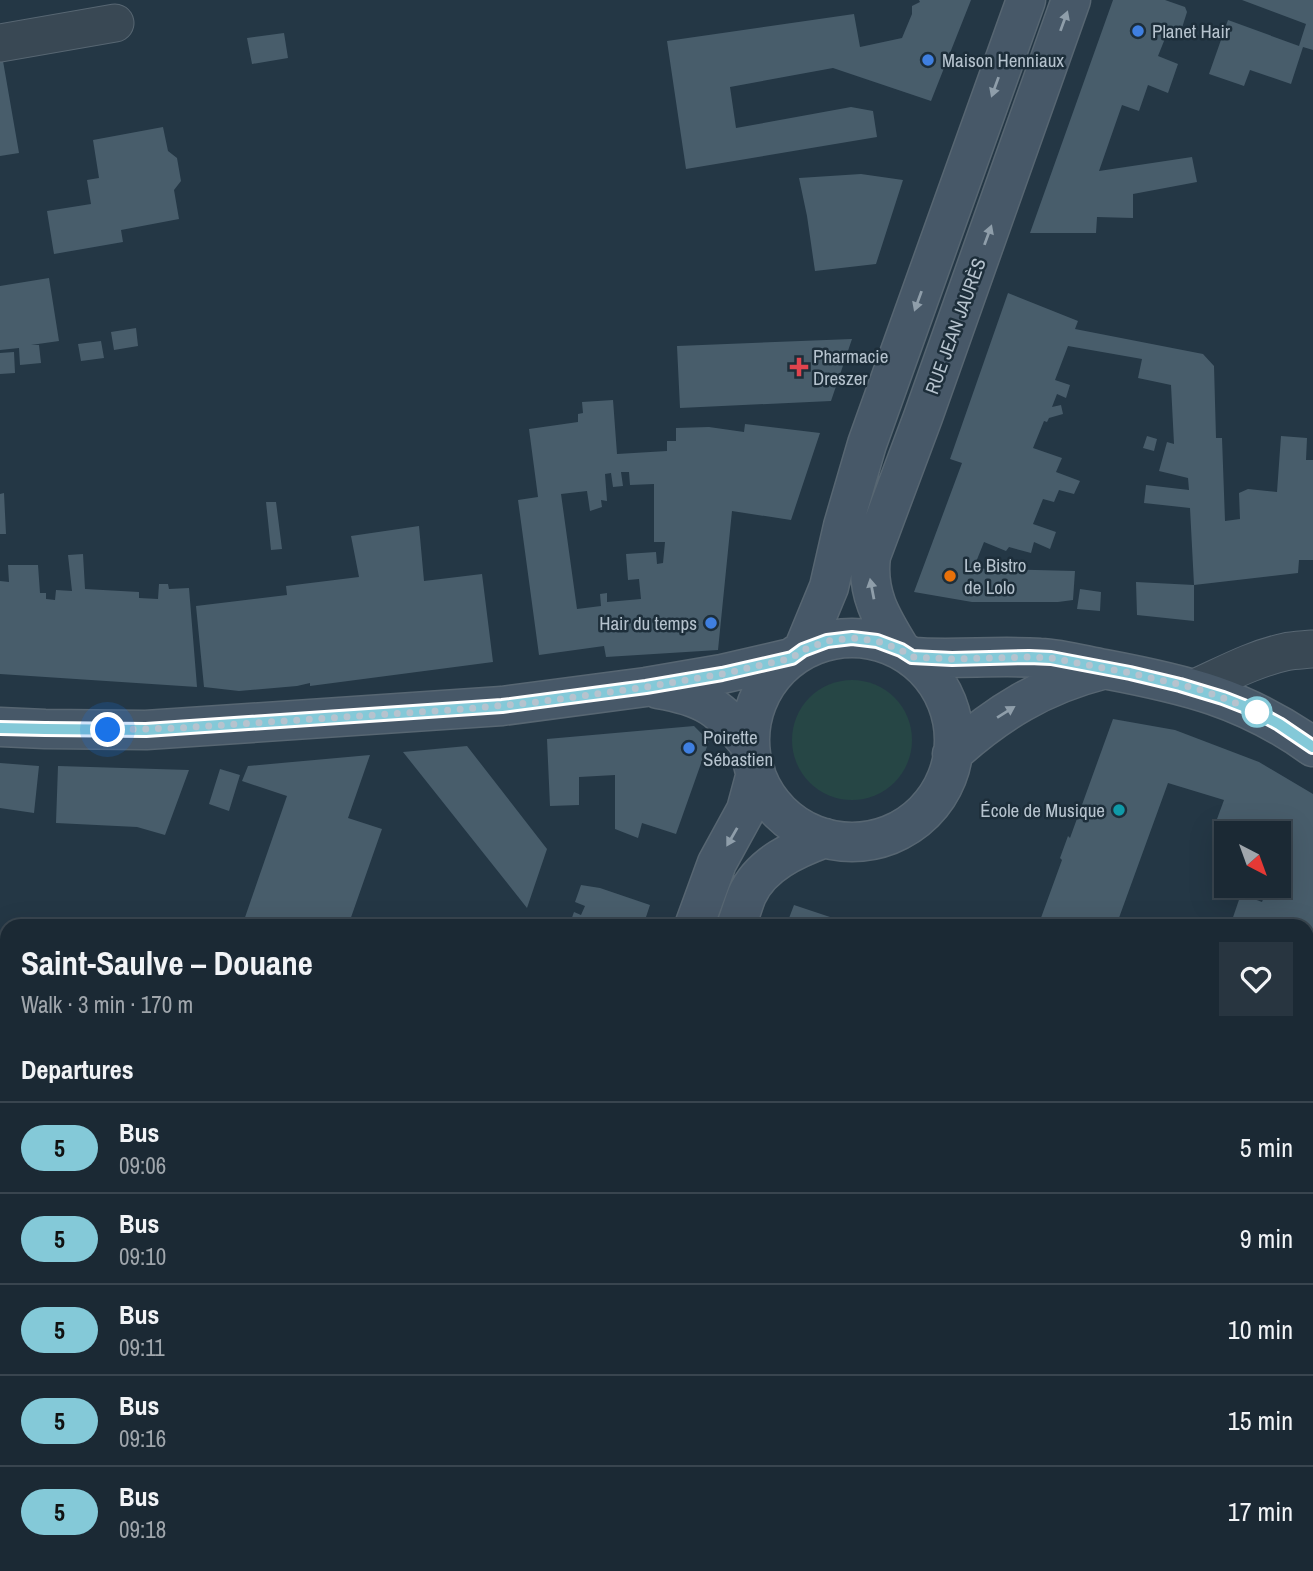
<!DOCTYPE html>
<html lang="en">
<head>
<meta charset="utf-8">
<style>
	:root { --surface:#1b2934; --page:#283540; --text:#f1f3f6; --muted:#a0a6ac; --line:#39454f }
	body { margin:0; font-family:"Archivo Narrow",sans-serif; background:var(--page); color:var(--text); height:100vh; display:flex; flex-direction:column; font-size:26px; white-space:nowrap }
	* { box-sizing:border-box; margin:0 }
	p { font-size:23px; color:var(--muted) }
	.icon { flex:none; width:38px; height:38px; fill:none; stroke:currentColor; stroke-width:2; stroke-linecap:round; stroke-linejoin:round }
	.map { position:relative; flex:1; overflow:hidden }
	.drawer { position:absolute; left:0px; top:919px; width:1314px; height:653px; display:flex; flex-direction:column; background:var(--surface); border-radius:21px 21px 0 0; box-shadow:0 7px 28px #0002,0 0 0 2px var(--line) }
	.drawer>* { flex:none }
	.badge { padding:0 14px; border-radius:23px; font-size:24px; line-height:46px }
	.needle { width:46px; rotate:139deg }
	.fabs { position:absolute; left:1214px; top:821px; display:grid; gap:14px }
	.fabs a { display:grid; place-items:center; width:77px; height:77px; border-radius:0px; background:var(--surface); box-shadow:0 7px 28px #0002,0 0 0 2px var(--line); font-size:35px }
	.you { position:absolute; width:35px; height:35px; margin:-18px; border:5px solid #fff; border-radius:50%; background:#1a73e8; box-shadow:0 0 0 10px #1a73e833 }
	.map>.badge { position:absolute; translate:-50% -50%; box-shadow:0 0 0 4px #fff }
	h2 { padding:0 21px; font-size:26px; line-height:63px }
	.round { display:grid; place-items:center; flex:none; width:74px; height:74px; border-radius:0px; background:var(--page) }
	.headline { display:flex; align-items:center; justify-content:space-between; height:119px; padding:0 21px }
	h1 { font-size:33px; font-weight:700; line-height:52px }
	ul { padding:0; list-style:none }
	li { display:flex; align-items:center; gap:21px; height:91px; padding:0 21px; border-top:2px solid var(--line) }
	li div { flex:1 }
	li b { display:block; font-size:26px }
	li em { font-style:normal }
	li .badge { min-width:77px; font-weight:700; text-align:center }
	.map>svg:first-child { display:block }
	.green { fill:#264645 }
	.building { fill:#485d6b; fill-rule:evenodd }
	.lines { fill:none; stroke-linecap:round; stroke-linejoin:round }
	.street-casing { stroke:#576672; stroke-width:39 }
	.secondary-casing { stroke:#576672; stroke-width:41 }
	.path { stroke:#476362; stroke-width:4.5; stroke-dasharray:5 5; stroke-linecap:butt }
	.street { stroke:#394854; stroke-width:37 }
	.secondary { stroke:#475868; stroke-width:38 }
	.oneway { fill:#8f9eaa }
	.line-casing { stroke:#fff; stroke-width:16 }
	.line { stroke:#84c9d8; stroke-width:10 }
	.walk { stroke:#b6c3ce; stroke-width:7; stroke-dasharray:0 12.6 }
	.shop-dot { fill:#3f7fe0; stroke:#1d2e3a; stroke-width:2.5 }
	.health-dot { fill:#e0444e; stroke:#1d2e3a; stroke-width:2.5 }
	.food-dot { fill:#e8710a; stroke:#1d2e3a; stroke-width:2.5 }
	.stop-dot { fill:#fff; stroke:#84c9d8; stroke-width:3.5 }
	.culture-dot { fill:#0f9aa8; stroke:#1d2e3a; stroke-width:2.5 }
	.labels { text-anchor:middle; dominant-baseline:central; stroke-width:5; stroke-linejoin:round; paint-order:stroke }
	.poi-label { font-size:19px; fill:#b6c3ce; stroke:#1d2e3a; text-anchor:start }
	.street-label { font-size:19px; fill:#b6c3ce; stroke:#1d2e3a }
</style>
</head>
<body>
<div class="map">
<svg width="1313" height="1571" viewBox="0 0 1313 1571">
	<rect width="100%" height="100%" fill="#243745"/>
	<path class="green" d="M792 740a60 60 0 1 1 120 0a60 60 0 1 1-120 0Z"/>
	<path class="building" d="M 919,0 L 971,0 L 931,101 L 833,68 L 730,87 L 736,128 L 851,107 L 873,111 L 877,137 L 686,169 L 667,41 L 854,14 L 860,47 L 902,38 L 912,14 L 912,6 L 920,2 Z
		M 1113,0 L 1165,0 L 1185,7 L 1187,12 L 1181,31 L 1172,34 L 1168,31 L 1158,56 L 1178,64 L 1168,93 L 1148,85 L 1139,111 L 1122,105 L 1099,171 L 1192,157 L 1197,182 L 1133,194 L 1133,218 L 1097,217 L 1096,233 L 1030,233 Z
		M 1242,0 L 1313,0 L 1313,50 L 1303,47 L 1291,84 L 1250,70 L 1244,86 L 1209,74 L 1228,20 L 1299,46 L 1306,24 Z
		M 284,33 L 288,58 L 252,64 L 247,38 Z
		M 3,61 L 19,153 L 0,156 L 0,62 Z
		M 163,127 L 168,151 L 177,158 L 181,181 L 174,190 L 179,219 L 121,230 L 123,242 L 54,254 L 47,211 L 91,204 L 87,180 L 99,178 L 93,140 Z
		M 861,174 L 903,180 L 876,264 L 815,271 L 807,216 L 799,178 Z
		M 49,278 L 59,341 L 31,345 L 39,345 L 41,363 L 20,365 L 19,348 L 0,350 L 0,286 Z
		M 1008,293 L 1078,321 L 1075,329 L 1203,354 L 1214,366 L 1216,438 L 1222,438 L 1225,521 L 1240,519 L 1239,493 L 1248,489 L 1277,492 L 1281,436 L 1307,438 L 1306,460 L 1313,460 L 1313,560 L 1299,560 L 1298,573 L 1194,585 L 1194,621 L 1137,615 L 1136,582 L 1194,585 L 1190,508 L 1144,503 L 1146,485 L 1189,490 L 1188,478 L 1159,471 L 1167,442 L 1174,444 L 1171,385 L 1138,378 L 1142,359 L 1068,346 L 1055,380 L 1070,385 L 1066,398 L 1057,394 L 1052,407 L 1061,405 L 1063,414 L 1049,418 L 1047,422 L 1044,421 L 1033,448 L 1062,458 L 1056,472 L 1080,481 L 1074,494 L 1059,490 L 1054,502 L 1043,499 L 1033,524 L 1056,532 L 1050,549 L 1034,542 L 1031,553 L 1009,547 L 1006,551 L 984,542 L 974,567 L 986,569 L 987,560 L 994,560 L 995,569 L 1075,571 L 1073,600 L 1058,602 L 972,602 L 914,592 L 962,463 L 950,459 Z
		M 136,328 L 138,346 L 114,350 L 111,332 Z
		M 852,339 L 831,401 L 680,408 L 677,346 Z
		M 101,341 L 104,358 L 81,361 L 78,344 Z
		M 14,352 L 15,373 L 0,374 L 0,353 Z
		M 613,400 L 617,454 L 667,451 L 667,441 L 676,441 L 676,428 L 709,427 L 744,432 L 745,424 L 820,433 L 791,520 L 732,511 L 718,650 L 606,657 L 604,646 L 539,655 L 518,500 L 538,497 L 529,429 L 578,422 L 578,414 L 583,413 L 582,402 ZM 621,472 L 629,472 L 630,485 L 654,484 L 654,542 L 665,542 L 663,563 L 657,564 L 656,552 L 626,554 L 628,580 L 639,579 L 641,599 L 607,602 L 607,593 L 600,594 L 601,606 L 577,609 L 561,494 L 587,491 L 590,511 L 602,507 L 601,500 L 607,501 L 605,474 L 611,473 L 613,487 L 623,486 Z
		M 1147,436 L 1157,439 L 1154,451 L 1143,448 Z
		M 4,493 L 6,534 L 0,534 L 0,494 Z
		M 266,502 L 276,502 L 282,549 L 271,550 Z
		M 419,526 L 424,581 L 482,574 L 493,662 L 310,686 L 310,683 L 297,686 L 239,691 L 204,687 L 196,606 L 287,595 L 286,586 L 359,577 L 351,536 Z
		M 83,554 L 85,589 L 139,592 L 139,598 L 158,599 L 159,584 L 168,584 L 169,589 L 189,588 L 197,687 L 0,674 L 0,581 L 9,582 L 8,565 L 38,565 L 40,593 L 46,593 L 46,599 L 55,600 L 56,590 L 72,591 L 68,555 Z
		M 1080,589 L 1101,592 L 1100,611 L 1077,609 Z
		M 1113,719 L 1175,730 L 1259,762 L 1313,794 L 1313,942 L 1308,957 L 1307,926 L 1278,926 L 1264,921 L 1263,926 L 1230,926 L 1241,894 L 1262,902 L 1268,886 L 1279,886 L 1279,833 L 1227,833 L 1227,837 L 1213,830 L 1224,800 L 1168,783 L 1116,926 L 1038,926 L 1062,860 L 1060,858 L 1068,836 L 1070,838 Z
		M 694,726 L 709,741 L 676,834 L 642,823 L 638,838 L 615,829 L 615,775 L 579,777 L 579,805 L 550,806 L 547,739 Z
		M 467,746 L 547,849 L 527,908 L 403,752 Z
		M 370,755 L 348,818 L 382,829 L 348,926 L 242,926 L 287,796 L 242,781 L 248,766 Z
		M 0,763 L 39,766 L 34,813 L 0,808 Z
		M 58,766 L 189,770 L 165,835 L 137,827 L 56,823 Z
		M 220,769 L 240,775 L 229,811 L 209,804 Z
		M 581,885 L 600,888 L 650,905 L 643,926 L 569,926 L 574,912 L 581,915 L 585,906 L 575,902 Z
		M 794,905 L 854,925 L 854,926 L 786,926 Z
		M 127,1564 L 192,1564 L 193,1571 L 115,1571 L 114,1567 Z
		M 593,1564 L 656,1564 L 654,1571 L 591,1571 Z
		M 952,1564 L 977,1564 L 978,1571 L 953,1571 Z"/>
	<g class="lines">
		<g class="street-casing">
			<path id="street" d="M 0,43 L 115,23
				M 1195,688 C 1224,675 1253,659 1285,652 C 1294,650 1304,650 1313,649"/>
		</g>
		<g class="secondary-casing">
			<path id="secondary" d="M750 740a102 102 0 1 1 204 0a102 102 0 1 1-204 0Z
				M 803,650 L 829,587 L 843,526 L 867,444 L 1026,0
				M 901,650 C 882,619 866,594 871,556 L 923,417 L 1071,0
				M 912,657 C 955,660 998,655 1040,658 C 1062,659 1083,665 1104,669 C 1184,684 1245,698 1313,747
				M 658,689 C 706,697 720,708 750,745
				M 0,727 L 45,729 L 146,730 L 502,706 L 646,687 L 722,674 L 791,658
				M 952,754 C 997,713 1043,685 1102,670
				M 694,926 L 717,863 L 746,810 L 756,773
				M 736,926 C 740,916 743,905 747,895 C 761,864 795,849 825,838
				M 465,1571 L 467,1564
				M 506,1571 L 508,1564"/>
		</g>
		<path class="path" d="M 0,1360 L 7,1360"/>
		<use href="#street" class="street"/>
		<use href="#secondary" class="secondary"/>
	</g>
	<defs><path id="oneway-solid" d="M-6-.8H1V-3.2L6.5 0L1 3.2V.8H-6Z" transform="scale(1.75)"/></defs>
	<g class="oneway">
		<use href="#oneway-solid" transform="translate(1064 21) rotate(-70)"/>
		<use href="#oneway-solid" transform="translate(995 87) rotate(110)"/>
		<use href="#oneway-solid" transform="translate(988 235) rotate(-70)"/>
		<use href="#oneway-solid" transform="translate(918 301) rotate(110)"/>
		<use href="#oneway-solid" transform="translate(872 589) rotate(-101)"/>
		<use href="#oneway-solid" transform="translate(1006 712) rotate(-32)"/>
		<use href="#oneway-solid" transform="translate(732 837) rotate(120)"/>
	</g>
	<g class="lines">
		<g class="line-casing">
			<path id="line" d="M 0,728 L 45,729 L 146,730 L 502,706 L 646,687 L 722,674 L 792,658 L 803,650 L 827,641 L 852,638 L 877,641 L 901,650 L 912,657 L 952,659 L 1029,657 L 1051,658 L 1130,673 L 1180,685 L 1223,698 L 1251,709 L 1279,724 L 1313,747"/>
		</g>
		<use href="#line" class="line"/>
		<path class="walk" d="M 108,730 L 179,728 L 465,709 L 538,702 L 646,687 L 722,674 L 792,658 L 803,650 L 827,641 L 852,638 L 877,641 L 901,650 L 912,657 L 952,659 L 1029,657 L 1051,658 L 1130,673 L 1195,688 L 1223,698 L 1257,712"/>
	</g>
	<g class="shop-dot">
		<circle cx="1138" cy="31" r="7"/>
		<circle cx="928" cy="60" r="7"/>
		<circle cx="711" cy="623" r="7"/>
		<circle cx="689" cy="748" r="7"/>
	</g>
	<path class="health-dot" d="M795.5 356.5h7v7h7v7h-7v7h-7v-7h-7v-7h7z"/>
	<circle class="food-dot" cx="950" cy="576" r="7"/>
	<circle class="stop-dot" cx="1257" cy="712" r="14"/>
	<circle class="culture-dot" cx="1119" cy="810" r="7"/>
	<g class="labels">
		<g class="poi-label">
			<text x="1152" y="31">Planet Hair</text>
			<text x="942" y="60">Maison Henniaux</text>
			<text x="813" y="356">Pharmacie<tspan x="813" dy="22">Dreszer</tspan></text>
			<text x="964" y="565">Le Bistro<tspan x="964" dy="22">de Lolo</tspan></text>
			<text x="697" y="623" text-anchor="end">Hair du temps</text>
			<text x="703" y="737">Poirette<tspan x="703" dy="22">Sébastien</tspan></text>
			<text x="1105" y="810" text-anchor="end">École de Musique</text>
		</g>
		<g class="street-label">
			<text transform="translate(955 326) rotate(-70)">RUE JEAN JAURÈS</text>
		</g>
	</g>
</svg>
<div class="fabs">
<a><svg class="needle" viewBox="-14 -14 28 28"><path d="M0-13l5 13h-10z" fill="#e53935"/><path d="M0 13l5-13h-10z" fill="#a0a6ac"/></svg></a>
</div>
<div class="you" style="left:108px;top:730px"></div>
<section class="drawer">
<div class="headline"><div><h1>Saint-Saulve – Douane</h1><p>Walk · 3 min · 170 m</p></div><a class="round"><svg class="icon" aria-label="heart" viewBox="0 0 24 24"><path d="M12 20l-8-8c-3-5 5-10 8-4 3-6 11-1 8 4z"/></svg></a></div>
<h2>Departures</h2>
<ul>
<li><span class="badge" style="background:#84c9d8;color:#111">5</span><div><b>Bus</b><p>09:06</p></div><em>5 min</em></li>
<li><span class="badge" style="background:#84c9d8;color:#111">5</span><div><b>Bus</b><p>09:10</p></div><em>9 min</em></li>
<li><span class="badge" style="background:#84c9d8;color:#111">5</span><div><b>Bus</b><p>09:11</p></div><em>10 min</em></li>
<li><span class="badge" style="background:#84c9d8;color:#111">5</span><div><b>Bus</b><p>09:16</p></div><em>15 min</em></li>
<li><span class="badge" style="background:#84c9d8;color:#111">5</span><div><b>Bus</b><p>09:18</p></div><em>17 min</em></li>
</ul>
</section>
</div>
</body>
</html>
